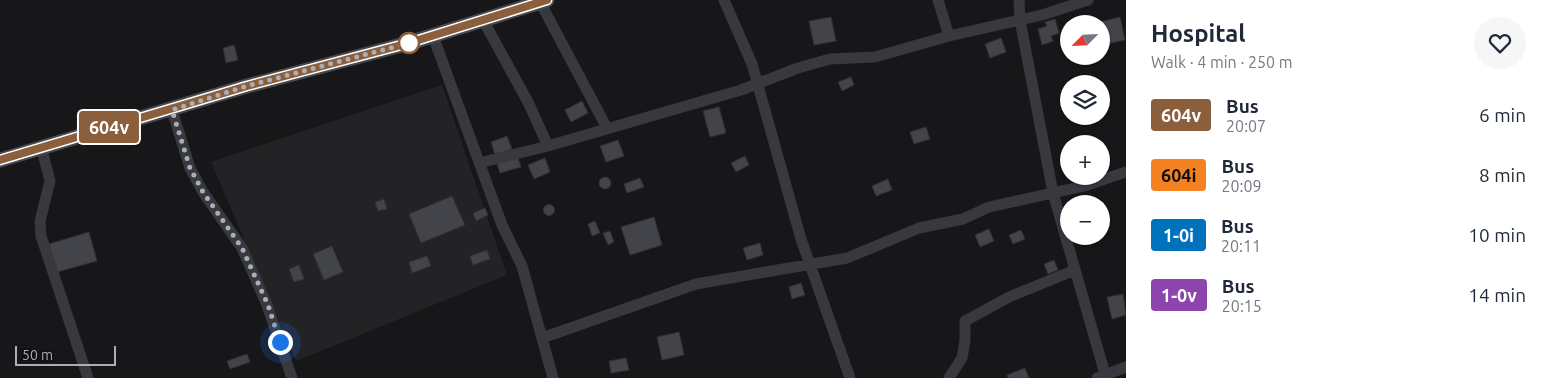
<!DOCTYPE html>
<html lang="en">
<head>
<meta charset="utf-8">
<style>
	:root { --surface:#fff; --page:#f6f6f7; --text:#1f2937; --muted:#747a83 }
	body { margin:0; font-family:Ubuntu,sans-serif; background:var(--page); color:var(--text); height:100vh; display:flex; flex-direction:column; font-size:19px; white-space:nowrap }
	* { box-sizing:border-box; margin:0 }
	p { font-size:16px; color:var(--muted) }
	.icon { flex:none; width:28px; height:28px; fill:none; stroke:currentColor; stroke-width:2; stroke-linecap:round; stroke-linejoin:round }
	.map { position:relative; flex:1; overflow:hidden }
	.details { display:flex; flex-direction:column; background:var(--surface); width:425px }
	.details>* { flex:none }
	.badge { padding:0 10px; border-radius:4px; font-size:18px; line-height:32px }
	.needle { width:32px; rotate:246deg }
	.buttons { position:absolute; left:1060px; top:15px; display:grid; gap:10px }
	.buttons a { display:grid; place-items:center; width:50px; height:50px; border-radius:50%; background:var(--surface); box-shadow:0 1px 4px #0004; font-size:25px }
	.scale { position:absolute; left:15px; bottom:12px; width:101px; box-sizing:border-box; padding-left:5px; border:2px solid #a9aeb9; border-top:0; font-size:14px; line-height:18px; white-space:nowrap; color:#a9aeb9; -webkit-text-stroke:4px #121214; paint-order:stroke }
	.you { position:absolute; width:25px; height:25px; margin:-12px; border:4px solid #fff; border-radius:50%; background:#1a73e8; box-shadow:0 0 0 8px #1a73e833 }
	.map>.badge { position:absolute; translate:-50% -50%; box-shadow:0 0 0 2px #fff }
	.round { display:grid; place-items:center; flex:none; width:52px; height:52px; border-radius:26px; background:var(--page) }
	.summary { display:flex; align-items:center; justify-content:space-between; height:85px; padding:0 25px }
	h1 { font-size:24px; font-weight:600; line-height:38px }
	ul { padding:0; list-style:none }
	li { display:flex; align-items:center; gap:15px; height:60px; padding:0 25px }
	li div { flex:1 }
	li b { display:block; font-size:19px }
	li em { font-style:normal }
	li .badge { min-width:55px; font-weight:700; text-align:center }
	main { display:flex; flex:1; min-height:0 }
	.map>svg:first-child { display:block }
	.built { fill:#232326 }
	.building { fill:#434449; stroke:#313135 }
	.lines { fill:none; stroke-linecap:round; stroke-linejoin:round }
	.street { stroke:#38393e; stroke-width:11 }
	.secondary { stroke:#46484e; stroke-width:15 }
	.line-casing { stroke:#fff; stroke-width:11 }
	.line { stroke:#8b5e3c; stroke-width:8 }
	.walk { stroke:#a9aeb9; stroke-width:5; stroke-dasharray:0 9 }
	.stop-dot { fill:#fff; stroke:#8b5e3c; stroke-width:2.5 }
</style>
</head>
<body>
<main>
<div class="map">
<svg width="1126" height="378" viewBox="0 0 1126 378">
	<rect width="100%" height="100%" fill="#171719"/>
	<path class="built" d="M 442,85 L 507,275 L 296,361 L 211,162 Z"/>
	<path class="building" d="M 831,17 L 836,41 L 814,45 L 809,21 Z
		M 1120,17 L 1125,40 L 1102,45 L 1101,24 L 1096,23 Z
		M 1055,19 L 1059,33 L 1051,36 L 1053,41 L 1042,45 L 1038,29 L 1047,26 L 1045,22 Z
		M 1001,38 L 1006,52 L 990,58 L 985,44 Z
		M 234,45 L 238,60 L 226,63 L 223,48 Z
		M 851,77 L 854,85 L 842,91 L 838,82 Z
		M 582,101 L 588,113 L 571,122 L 565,110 Z
		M 719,107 L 726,133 L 710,137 L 703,111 Z
		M 926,127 L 930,139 L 914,144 L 910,132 Z
		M 507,136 L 512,149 L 495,155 L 491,142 Z
		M 618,140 L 624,156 L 606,162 L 600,146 Z
		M 517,155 L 521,167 L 500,173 L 496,161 Z
		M 745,156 L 749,165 L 736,172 L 731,163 Z
		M 545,158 L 550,172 L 534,179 L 528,165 Z
		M599 183a6 6 0 1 1 12 0a6 6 0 1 1-12 0Z
		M 640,178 L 644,187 L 627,193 L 624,184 Z
		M 888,179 L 892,190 L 876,196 L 872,186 Z
		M 452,196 L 465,225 L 421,243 L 409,214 Z
		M 384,199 L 387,209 L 378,211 L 375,202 Z
		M543.5 210a5.5 5.5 0 1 1 11 0a5.5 5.5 0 1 1-11 0Z
		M 485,208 L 488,215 L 476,221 L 473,213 Z
		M 654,217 L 662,245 L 630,255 L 621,227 Z
		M 595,221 L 600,233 L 592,236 L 588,224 Z
		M 989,229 L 994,241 L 980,247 L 975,235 Z
		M 1021,230 L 1025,239 L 1013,244 L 1009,235 Z
		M 610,231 L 614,242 L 608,245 L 603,233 Z
		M 89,232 L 97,261 L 57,272 L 49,244 Z
		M 760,243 L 763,255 L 747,260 L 743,248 Z
		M 332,246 L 343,272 L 324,280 L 313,254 Z
		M 487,250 L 490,259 L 473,265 L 470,256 Z
		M 427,256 L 431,266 L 412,273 L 409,262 Z
		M 1054,260 L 1058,270 L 1048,274 L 1044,264 Z
		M 299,265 L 304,279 L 294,282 L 289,269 Z
		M 801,283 L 805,295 L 792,299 L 789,287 Z
		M 1123,294 L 1126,315 L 1112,319 L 1107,297 Z
		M 679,332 L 684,355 L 662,360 L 657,337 Z
		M 247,354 L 250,362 L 230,369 L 227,361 Z
		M 626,358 L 629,370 L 611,373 L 609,361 Z
		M 1025,368 L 1029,378 L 1008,378 L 1007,375 Z"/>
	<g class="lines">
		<path class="street" d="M 724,0 L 752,64 L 801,239 L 850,378
			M 938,0 L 949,36
			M 1019,0 L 1020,20 L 1053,193 L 1105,374
			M 540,2 L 607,128
			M 483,20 L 528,102 L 548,146
			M 433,36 L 502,225 L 522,266 L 553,378
			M 172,110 L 190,168 L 203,192 L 242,248 L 267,305 L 292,378
			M 41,146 L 50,181 L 40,221 L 41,236 L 88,378
			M 479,163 L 548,146 L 741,90 L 798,68 L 830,59 L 875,57 L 949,36 L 1042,15 L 1088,0
			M 542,338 L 696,284 L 847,258 L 919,228 L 963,219 L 989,207 L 1084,186 L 1126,172
			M 949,378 L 962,358 L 965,341 L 965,321 L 1009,297 L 1075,270
			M 1097,378 L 1126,367"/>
		<path class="secondary" d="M 0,160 L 247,86 L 409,43 L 547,0"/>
	</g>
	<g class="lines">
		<g class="line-casing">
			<path id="line" d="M 0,160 L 247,86 L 409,43 L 547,0"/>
		</g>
		<use href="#line" class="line"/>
		<path class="walk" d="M 280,342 L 268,305 L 242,248 L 203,192 L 190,168 L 172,110 L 247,86 L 409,43"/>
	</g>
	<circle class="stop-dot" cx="409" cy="43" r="10"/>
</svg>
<div class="buttons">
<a><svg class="needle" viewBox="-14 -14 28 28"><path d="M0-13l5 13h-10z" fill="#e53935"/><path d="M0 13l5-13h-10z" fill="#747a83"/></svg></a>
<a><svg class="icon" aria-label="layers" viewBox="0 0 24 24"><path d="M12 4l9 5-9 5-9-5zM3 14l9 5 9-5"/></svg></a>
<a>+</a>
<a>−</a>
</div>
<div class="scale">50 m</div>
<div class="you" style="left:280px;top:342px"></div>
<b class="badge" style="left:109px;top:127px;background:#8b5e3c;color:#fff">604v</b>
</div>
<section class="details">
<div class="summary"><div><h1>Hospital</h1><p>Walk · 4 min · 250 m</p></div><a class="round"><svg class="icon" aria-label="heart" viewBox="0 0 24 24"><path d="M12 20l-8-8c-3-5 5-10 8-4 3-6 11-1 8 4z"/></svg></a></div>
<ul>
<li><span class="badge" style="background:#8b5e3c;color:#fff">604v</span><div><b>Bus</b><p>20:07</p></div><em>6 min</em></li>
<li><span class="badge" style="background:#f58220;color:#111">604i</span><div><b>Bus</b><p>20:09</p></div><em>8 min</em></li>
<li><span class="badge" style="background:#0072bc;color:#fff">1-0i</span><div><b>Bus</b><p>20:11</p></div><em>10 min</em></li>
<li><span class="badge" style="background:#8e44ad;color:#fff">1-0v</span><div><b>Bus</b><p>20:15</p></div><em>14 min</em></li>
</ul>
</section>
</main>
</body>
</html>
